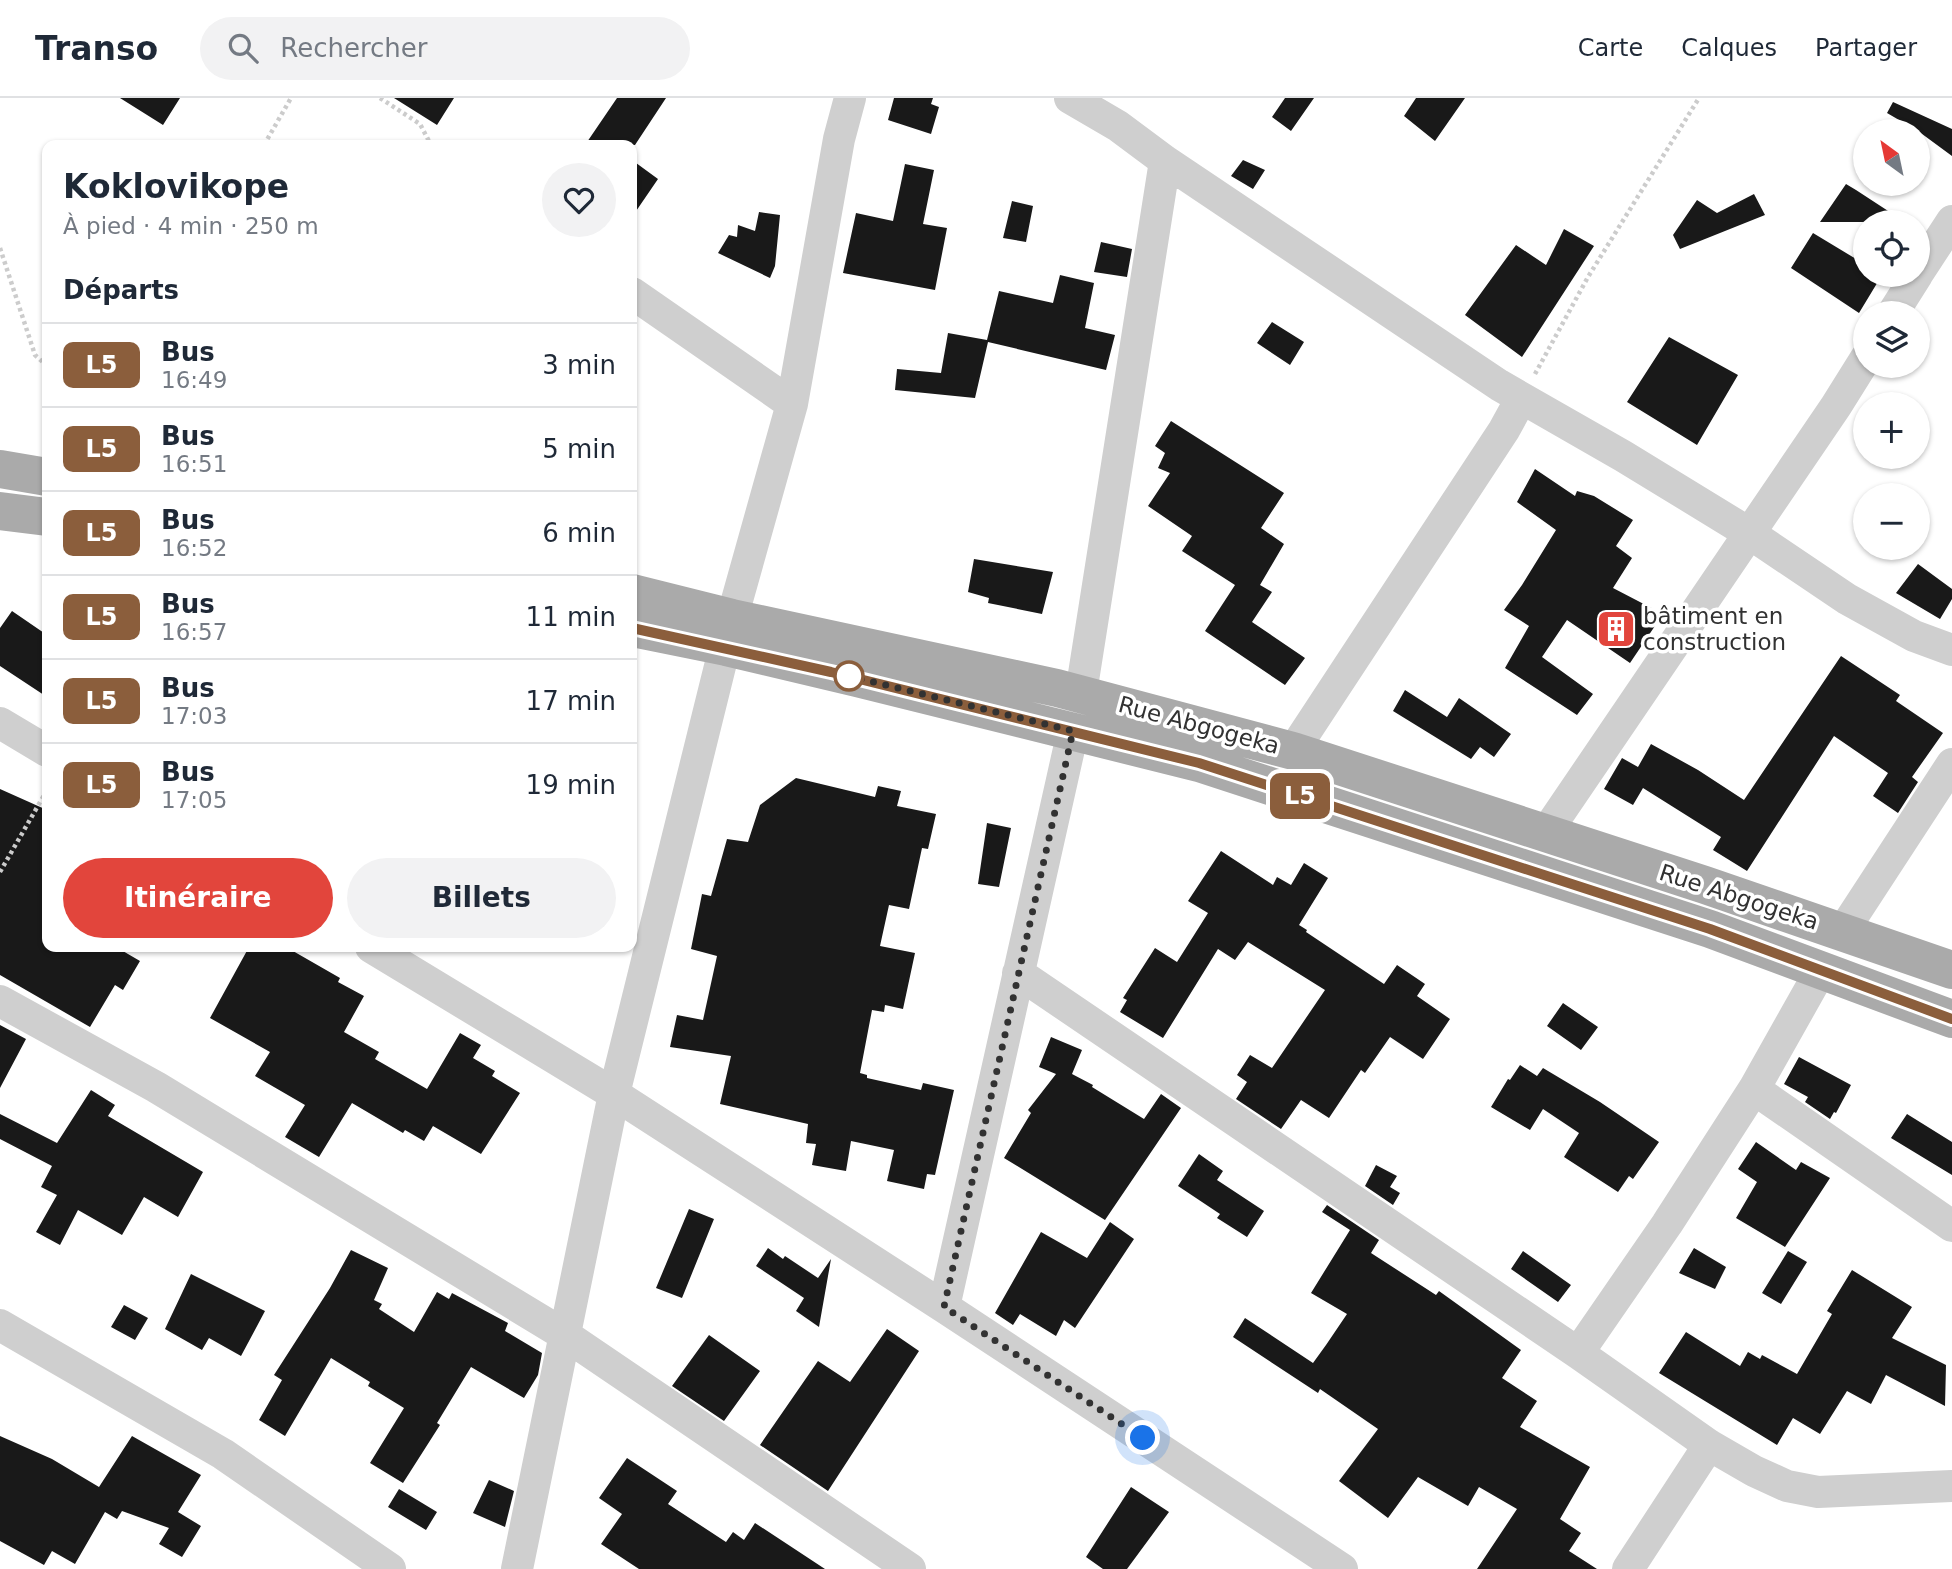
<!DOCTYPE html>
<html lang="fr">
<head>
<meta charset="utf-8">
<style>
	:root { --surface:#fff; --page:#f2f2f3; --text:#1f2937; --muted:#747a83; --line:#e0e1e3; --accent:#e2453c }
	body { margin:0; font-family:"DejaVu Sans",sans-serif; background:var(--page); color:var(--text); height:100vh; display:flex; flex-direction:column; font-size:26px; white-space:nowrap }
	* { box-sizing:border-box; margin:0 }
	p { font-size:23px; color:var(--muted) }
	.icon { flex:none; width:38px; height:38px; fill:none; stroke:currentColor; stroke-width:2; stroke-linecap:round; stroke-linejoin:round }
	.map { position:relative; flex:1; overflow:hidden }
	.drawer { position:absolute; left:42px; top:42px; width:595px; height:812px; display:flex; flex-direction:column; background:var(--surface); border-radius:14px; box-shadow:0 2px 5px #0004 }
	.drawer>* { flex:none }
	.badge { padding:0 14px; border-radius:10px; font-size:24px; line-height:46px }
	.needle { width:46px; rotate:327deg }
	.fabs { position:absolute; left:1853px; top:21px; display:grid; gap:14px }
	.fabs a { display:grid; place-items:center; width:77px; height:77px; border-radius:50%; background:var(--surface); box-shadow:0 2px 5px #0004; font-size:35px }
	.you { position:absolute; width:35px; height:35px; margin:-18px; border:5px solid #fff; border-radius:50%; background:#1a73e8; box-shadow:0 0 0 10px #1a73e833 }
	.map>.badge { position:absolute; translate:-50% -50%; box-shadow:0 0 0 4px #fff }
	h2 { padding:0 21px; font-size:26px; line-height:63px }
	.round { display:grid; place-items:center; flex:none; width:74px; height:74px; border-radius:37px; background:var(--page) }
	.overview { display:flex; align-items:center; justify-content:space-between; height:119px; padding:0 21px }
	h1 { font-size:33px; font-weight:700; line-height:52px }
	.action { display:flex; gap:14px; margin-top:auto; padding:14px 21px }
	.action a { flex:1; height:80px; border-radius:42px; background:var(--accent); color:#fff; font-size:28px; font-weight:700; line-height:80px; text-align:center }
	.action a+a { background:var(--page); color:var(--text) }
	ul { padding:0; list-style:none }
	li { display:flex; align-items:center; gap:21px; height:84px; padding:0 21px; border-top:2px solid var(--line) }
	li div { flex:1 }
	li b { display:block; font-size:26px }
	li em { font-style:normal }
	li .badge { min-width:77px; font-weight:700; text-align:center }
	header { display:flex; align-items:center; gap:42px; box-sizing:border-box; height:98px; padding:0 35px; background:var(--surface); border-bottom:2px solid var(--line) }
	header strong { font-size:33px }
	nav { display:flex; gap:38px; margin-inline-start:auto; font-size:24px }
	.search { width:490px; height:63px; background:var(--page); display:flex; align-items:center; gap:18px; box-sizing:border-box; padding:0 24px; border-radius:38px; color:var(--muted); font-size:26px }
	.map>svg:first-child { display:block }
	.building { fill:#191919 }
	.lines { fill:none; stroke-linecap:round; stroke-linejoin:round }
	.path { stroke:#ccc; stroke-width:4.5; stroke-dasharray:3.5 3.5; stroke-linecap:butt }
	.street { stroke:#cfcfcf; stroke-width:32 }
	.primary { stroke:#aaa; stroke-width:38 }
	.line-casing { stroke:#fff; stroke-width:16 }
	.line { stroke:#8b5e3c; stroke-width:10 }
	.walk { stroke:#323232; stroke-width:7; stroke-dasharray:0 12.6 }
	.stop-dot { fill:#fff; stroke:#8b5e3c; stroke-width:3.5 }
	.labels { text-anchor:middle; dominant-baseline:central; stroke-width:7; stroke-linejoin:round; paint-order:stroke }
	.poi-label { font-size:23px; fill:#323232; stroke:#fff; text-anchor:start }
	.street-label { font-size:23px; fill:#323232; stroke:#fff }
</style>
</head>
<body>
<header>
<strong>Transo</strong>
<div class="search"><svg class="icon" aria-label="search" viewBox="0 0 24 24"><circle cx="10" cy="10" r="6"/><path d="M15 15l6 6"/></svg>Rechercher</div>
<nav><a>Carte</a><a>Calques</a><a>Partager</a></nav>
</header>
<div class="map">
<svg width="1952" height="1471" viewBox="0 0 1952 1471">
	<rect width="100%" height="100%" fill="#fff"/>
	<path class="building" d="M 120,0 L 180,0 L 163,27 Z
		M 394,0 L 454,0 L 437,27 Z
		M 617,0 L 666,0 L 635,47 L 585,47 Z
		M 894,0 L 933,0 L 931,6 L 939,9 L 931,36 L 888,22 Z
		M 1285,0 L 1314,0 L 1291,33 L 1272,19 Z
		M 1416,0 L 1465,0 L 1435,43 L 1404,18 Z
		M 1893,4 L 1952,31 L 1952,58 L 1918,33 L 1887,15 Z
		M 632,62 L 658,81 L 632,119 Z
		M 1243,62 L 1265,72 L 1253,91 L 1231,78 Z
		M 905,66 L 934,72 L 923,126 L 947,130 L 935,192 L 843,175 L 856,115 L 893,123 Z
		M 1846,86 L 1856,92 L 1905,124 L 1820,124 Z
		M 1754,96 L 1765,117 L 1680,151 L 1673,137 L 1697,102 L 1717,115 Z
		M 1012,103 L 1033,108 L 1026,144 L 1003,140 Z
		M 759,114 L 780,117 L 775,168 L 770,180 L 718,155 L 729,137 L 737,139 L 738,127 L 755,133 Z
		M 1564,131 L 1594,148 L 1522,259 L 1465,217 L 1516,147 L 1546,167 Z
		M 1813,135 L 1866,167 L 1866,177 L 1882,177 L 1859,215 L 1791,170 Z
		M 1101,144 L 1132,151 L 1127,179 L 1094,174 Z
		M 1060,177 L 1094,185 L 1085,230 L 1115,237 L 1106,272 L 988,244 L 975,300 L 895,292 L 897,271 L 941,275 L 948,235 L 987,242 L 999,193 L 1053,205 Z
		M 1272,224 L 1304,244 L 1290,267 L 1257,245 Z
		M 1669,239 L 1738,277 L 1697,347 L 1627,304 Z
		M 1171,323 L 1284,395 L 1261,430 L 1284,446 L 1260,487 L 1272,494 L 1252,524 L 1305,560 L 1285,587 L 1205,533 L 1235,487 L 1182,453 L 1192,438 L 1148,408 L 1170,375 L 1158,370 L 1165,355 L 1155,348 Z
		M 1535,371 L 1575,398 L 1577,393 L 1594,398 L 1633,422 L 1616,448 L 1632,460 L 1613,490 L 1663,516 L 1630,565 L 1567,522 L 1542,559 L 1593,596 L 1577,617 L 1505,570 L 1529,528 L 1504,512 L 1522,487 L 1556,432 L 1517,404 Z
		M 974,461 L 1053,474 L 1042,516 L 988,505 L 989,500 L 968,494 Z
		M 1918,466 L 1952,491 L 1952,501 L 1940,521 L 1896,495 Z
		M 12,513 L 47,537 L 47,599 L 0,568 L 0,530 Z
		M 1841,558 L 1900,597 L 1896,603 L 1943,635 L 1912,679 L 1918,684 L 1898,715 L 1873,698 L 1888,675 L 1834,638 L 1747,773 L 1713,752 L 1721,739 L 1643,690 L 1633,707 L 1604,691 L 1622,660 L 1638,669 L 1651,646 L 1698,672 L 1744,702 Z
		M 1405,592 L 1447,619 L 1459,600 L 1511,636 L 1494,659 L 1480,649 L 1471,661 L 1393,613 Z
		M 796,680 L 875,699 L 878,688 L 901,693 L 897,708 L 936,716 L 928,751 L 922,750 L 909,811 L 889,807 L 880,848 L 915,855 L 903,911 L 885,907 L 884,914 L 872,912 L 860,975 L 867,977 L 867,980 L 921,992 L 923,985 L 954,992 L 935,1077 L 927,1076 L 924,1091 L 887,1083 L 894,1052 L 851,1043 L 846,1073 L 812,1067 L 816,1046 L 806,1045 L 808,1026 L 720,1006 L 731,958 L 670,949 L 677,917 L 703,922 L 717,858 L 691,851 L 702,796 L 711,798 L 727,741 L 748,744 L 760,707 Z
		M 0,691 L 47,712 L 47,849 L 116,849 L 140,863 L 123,892 L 115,887 L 90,929 L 0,877 Z
		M 987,725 L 1011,730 L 999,789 L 978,786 Z
		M 1221,753 L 1273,787 L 1277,779 L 1291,787 L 1304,765 L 1328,780 L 1299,827 L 1307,832 L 1306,834 L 1384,886 L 1397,867 L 1425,886 L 1417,898 L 1450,921 L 1423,961 L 1390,939 L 1365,975 L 1361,972 L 1329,1020 L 1301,1002 L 1281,1031 L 1236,1001 L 1247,984 L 1237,977 L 1250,957 L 1272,970 L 1325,892 L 1248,844 L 1235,862 L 1218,851 L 1163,940 L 1120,914 L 1127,902 L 1123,900 L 1155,850 L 1177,864 L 1208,815 L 1188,803 Z
		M 249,849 L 286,849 L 340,880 L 338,884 L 364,898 L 344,934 L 379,954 L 375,961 L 427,991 L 460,935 L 481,947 L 473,960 L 495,973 L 492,978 L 520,995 L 481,1056 L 433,1028 L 424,1043 L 405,1032 L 403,1035 L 352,1005 L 319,1059 L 285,1039 L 305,1007 L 255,978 L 270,954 L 210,920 Z
		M 1563,905 L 1598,929 L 1581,952 L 1547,928 Z
		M 0,927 L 26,941 L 0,990 Z
		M 1051,939 L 1082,952 L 1072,976 L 1093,987 L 1092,989 L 1144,1021 L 1161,996 L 1181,1010 L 1105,1122 L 1004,1060 L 1031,1015 L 1028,1012 L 1056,976 L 1039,969 Z
		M 1799,959 L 1851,987 L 1836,1015 L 1834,1014 L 1830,1021 L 1805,1004 L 1808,999 L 1784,986 Z
		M 1520,967 L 1537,978 L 1543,970 L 1600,1004 L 1659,1044 L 1633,1081 L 1629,1078 L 1618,1094 L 1564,1059 L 1579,1035 L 1543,1011 L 1530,1032 L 1491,1009 L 1508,981 L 1510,982 Z
		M 91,992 L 115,1007 L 108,1018 L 203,1074 L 178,1119 L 144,1099 L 122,1137 L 78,1112 L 60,1147 L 36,1134 L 57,1097 L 41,1089 L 52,1068 L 0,1041 L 0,1016 L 57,1045 Z
		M 1907,1016 L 1952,1044 L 1952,1077 L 1891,1040 Z
		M 1756,1044 L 1796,1072 L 1801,1064 L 1830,1080 L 1785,1149 L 1736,1120 L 1757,1084 L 1738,1071 Z
		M 1199,1056 L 1223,1073 L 1217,1082 L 1264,1113 L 1247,1139 L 1217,1120 L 1220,1116 L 1178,1088 Z
		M 1376,1067 L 1397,1078 L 1390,1089 L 1400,1095 L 1393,1107 L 1365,1088 Z
		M 1327,1107 L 1379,1142 L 1371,1155 L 1436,1197 L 1439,1193 L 1521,1252 L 1502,1280 L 1537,1303 L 1520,1329 L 1590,1369 L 1560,1421 L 1581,1435 L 1569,1453 L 1597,1471 L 1477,1471 L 1517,1411 L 1479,1389 L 1468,1408 L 1418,1379 L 1388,1420 L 1339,1383 L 1378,1331 L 1320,1291 L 1318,1295 L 1233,1239 L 1245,1220 L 1313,1265 L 1326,1247 L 1347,1216 L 1311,1195 L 1350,1132 L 1322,1114 Z
		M 689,1111 L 714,1121 L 682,1200 L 656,1190 Z
		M 1110,1124 L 1134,1141 L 1075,1230 L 1064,1222 L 1056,1238 L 1020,1216 L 1013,1227 L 995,1215 L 1041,1134 L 1087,1160 Z
		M 768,1150 L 783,1161 L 785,1158 L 818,1180 L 831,1161 L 819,1229 L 796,1213 L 804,1200 L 756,1168 Z
		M 1694,1150 L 1726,1169 L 1715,1191 L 1679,1175 Z
		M 351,1152 L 388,1170 L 374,1202 L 382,1206 L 379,1211 L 414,1234 L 437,1194 L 449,1201 L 452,1195 L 508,1225 L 505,1233 L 542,1255 L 538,1277 L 524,1300 L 471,1269 L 437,1325 L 440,1327 L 403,1385 L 370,1365 L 404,1310 L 368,1288 L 370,1284 L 331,1260 L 285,1338 L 259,1322 L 282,1282 L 274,1277 L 330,1190 Z
		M 1523,1153 L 1571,1187 L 1558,1204 L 1511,1171 Z
		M 1788,1153 L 1807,1164 L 1781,1206 L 1762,1195 Z
		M 1852,1172 L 1912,1209 L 1892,1240 L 1946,1267 L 1945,1308 L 1886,1277 L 1871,1306 L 1847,1293 L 1820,1336 L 1793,1320 L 1777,1347 L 1659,1275 L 1686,1234 L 1740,1268 L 1748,1254 L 1760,1261 L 1762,1257 L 1797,1276 L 1832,1216 L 1827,1213 Z
		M 191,1176 L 265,1213 L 241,1258 L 209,1240 L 202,1252 L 165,1231 Z
		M 124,1207 L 148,1220 L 135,1242 L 111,1229 Z
		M 887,1231 L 919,1253 L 828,1393 L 760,1347 L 818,1263 L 850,1284 Z
		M 709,1237 L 760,1273 L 724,1323 L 672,1288 Z
		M 0,1338 L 52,1361 L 99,1389 L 132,1338 L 201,1377 L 178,1414 L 201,1428 L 182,1459 L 159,1446 L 177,1417 L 169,1430 L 122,1413 L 117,1421 L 105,1414 L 75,1466 L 52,1453 L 44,1467 L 0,1443 Z
		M 627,1360 L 677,1393 L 668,1406 L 726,1444 L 733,1434 L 744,1442 L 755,1425 L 825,1471 L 639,1471 L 601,1446 L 622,1416 L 599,1400 Z
		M 489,1382 L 514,1393 L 505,1429 L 473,1415 Z
		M 1131,1389 L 1169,1414 L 1127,1471 L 1103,1471 L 1086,1459 Z
		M 399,1391 L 437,1414 L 426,1432 L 388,1409 Z"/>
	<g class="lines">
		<path class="path" d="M 380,0 L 420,26 L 431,47
			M 264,47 L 291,0
			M 0,150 L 35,257 L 47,268
			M 1535,276 L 1588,179 L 1699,0
			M 0,774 L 47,692"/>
		<path class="street" d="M 1070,0 L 1118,28 L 1165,63 L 1499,287 L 1623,358 L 1749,435 L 1847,501 L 1914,538 L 1952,552
			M 1918,175 L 1952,123
			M 632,195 L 792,306
			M 1893,215 L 1917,177
			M 1081,595 L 1165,63
			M 0,625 L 47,653
			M 1293,653 L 1504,332 L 1521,301
			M 1545,736 L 1836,308 L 1866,260
			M 1843,833 L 1952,666
			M 371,849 L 614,996 L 944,1209 L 1342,1471
			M 1018,875 L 1578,1255 L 1709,1347 L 1754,1373 L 1787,1388 L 1818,1394 L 1952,1388
			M 0,903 L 156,989 L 565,1237 L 910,1471
			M 1754,991 L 1952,1128
			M 944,1209 L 1073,633
			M 0,1227 L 223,1356 L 390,1471
			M 1578,1255 L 1667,1126 L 1754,991 L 1821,872
			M 517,1471 L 614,996 L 732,520 L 792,306 L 839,41 L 850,0
			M 1628,1471 L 1709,1347"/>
		<path class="primary" d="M 0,371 L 47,379
			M 0,413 L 47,419
			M 632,495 L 732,520 L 1057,590 L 1293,653 L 1705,787 L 1952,872
			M 632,530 L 726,549 L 857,580 L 1199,665 L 1710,831 L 1952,921"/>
	</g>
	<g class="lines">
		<g class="line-casing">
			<path id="line" d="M 632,530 L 831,574 L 1199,665 L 1710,831 L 1952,921"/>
		</g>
		<use href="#line" class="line"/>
		<path class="walk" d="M 849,578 L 1073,633 L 944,1209 L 1143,1340"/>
	</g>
	<defs>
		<g id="building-square" transform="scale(2.0125)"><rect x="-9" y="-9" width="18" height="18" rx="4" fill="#e2453c" stroke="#fff"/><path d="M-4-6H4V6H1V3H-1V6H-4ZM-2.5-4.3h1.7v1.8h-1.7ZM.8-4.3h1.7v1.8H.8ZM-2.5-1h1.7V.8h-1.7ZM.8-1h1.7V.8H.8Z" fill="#fff"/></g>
	</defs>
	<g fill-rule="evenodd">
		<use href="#building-square" x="1616" y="531"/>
	</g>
	<circle class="stop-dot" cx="849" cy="578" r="14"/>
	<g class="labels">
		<g class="poi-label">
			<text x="1643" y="518">bâtiment en<tspan x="1643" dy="26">construction</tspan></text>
		</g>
		<g class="street-label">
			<text transform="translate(1199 627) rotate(15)">Rue Abgogeka</text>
			<text transform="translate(1739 799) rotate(18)">Rue Abgogeka</text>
		</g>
	</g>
</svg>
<div class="fabs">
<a><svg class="needle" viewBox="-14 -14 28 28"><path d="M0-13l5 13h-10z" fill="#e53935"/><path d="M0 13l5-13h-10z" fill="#747a83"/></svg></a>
<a><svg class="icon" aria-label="locate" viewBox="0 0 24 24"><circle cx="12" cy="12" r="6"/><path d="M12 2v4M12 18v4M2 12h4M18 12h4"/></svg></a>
<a><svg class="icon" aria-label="layers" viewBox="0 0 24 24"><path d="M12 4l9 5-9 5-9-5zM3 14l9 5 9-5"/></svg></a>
<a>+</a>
<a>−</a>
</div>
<div class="you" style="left:1143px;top:1340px"></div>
<b class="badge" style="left:1300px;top:698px;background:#8b5e3c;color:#fff">L5</b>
<section class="drawer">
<div class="overview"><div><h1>Koklovikope</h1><p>À pied · 4 min · 250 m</p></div><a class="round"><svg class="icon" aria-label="heart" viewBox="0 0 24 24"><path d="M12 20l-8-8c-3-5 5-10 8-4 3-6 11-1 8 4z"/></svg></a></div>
<h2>Départs</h2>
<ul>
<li><span class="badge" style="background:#8b5e3c;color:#fff">L5</span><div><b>Bus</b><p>16:49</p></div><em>3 min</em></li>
<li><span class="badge" style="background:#8b5e3c;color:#fff">L5</span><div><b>Bus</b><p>16:51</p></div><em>5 min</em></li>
<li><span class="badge" style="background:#8b5e3c;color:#fff">L5</span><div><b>Bus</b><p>16:52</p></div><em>6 min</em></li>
<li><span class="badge" style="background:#8b5e3c;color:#fff">L5</span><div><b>Bus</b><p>16:57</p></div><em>11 min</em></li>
<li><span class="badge" style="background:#8b5e3c;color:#fff">L5</span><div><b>Bus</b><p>17:03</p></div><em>17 min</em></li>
<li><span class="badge" style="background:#8b5e3c;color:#fff">L5</span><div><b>Bus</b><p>17:05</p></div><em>19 min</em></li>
</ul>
<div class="action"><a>Itinéraire</a><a>Billets</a></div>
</section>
</div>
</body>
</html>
